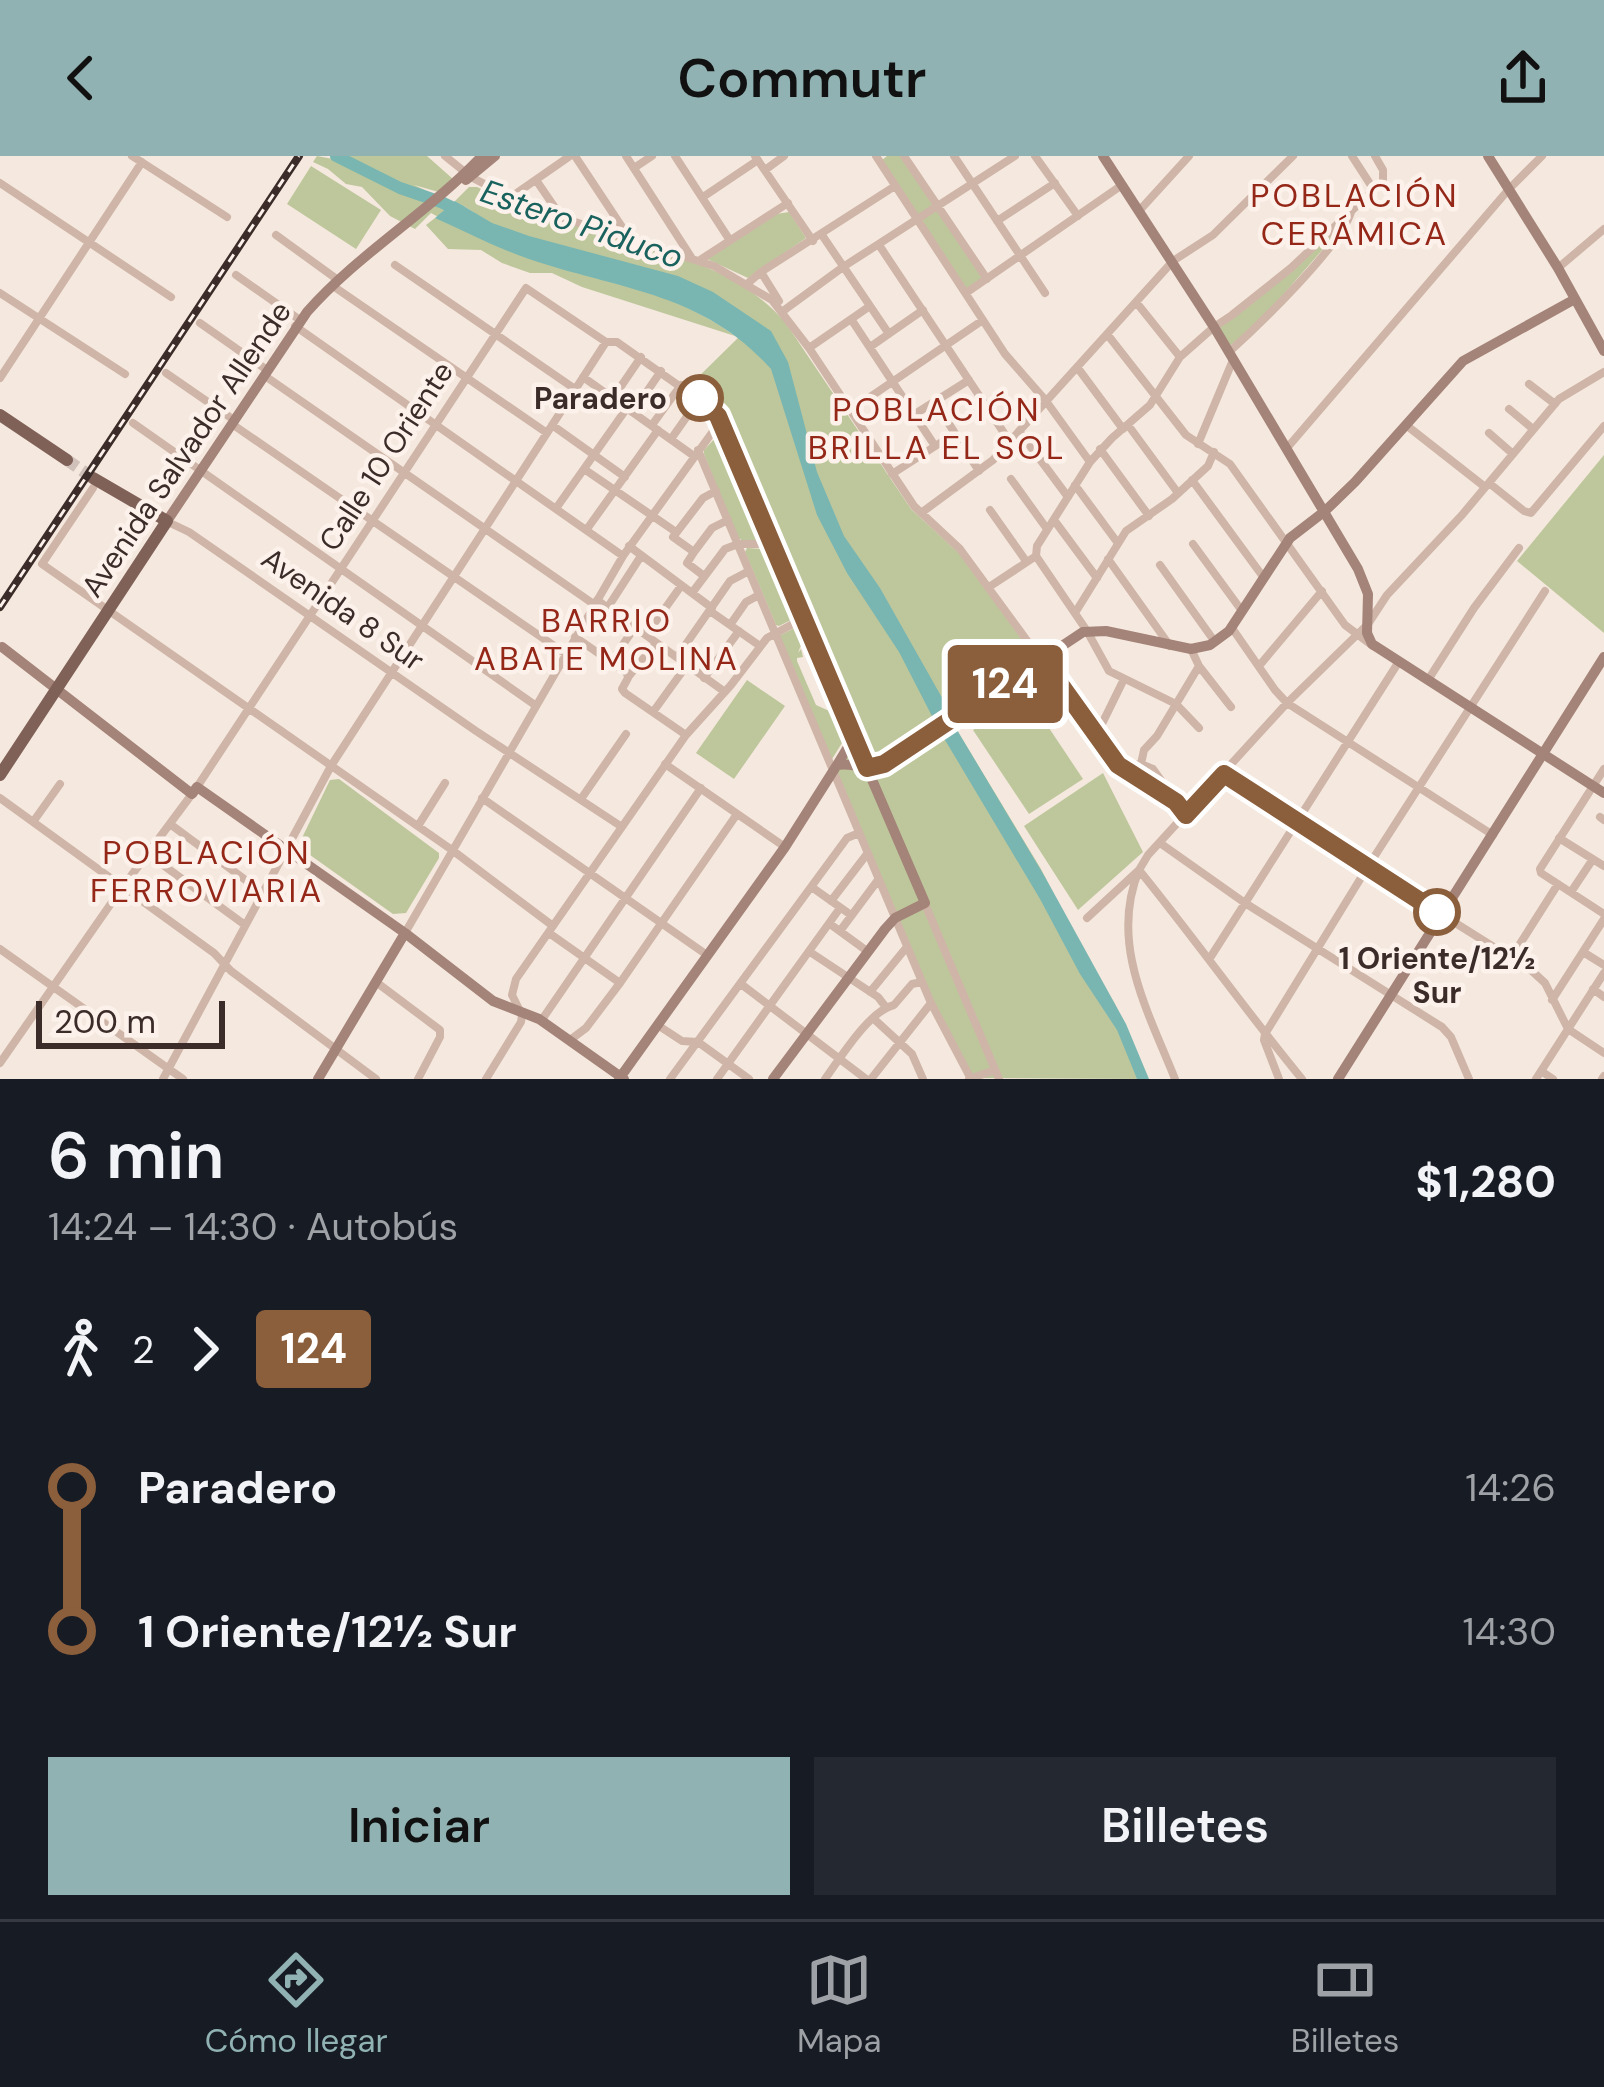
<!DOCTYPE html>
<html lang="es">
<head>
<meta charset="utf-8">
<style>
	:root { --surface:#171b24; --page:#242831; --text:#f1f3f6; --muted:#9ea1a6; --line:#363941; --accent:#90b2b2 }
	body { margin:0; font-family:"DM Sans",sans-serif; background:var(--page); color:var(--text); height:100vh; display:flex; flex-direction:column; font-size:45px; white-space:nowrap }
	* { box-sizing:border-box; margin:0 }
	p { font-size:39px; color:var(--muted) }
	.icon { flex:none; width:66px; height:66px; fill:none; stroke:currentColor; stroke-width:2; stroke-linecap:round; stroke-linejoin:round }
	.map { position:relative; height:923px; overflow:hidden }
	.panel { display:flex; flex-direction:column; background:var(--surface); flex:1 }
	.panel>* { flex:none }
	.badge { padding:0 24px; border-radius:9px; font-size:42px; line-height:78px }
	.scale { position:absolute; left:36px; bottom:30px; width:189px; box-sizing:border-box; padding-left:12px; border:6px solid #3b2c29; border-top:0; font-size:33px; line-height:42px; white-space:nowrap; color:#3b2c29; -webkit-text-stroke:9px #fcf2eb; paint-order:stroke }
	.map>.badge { position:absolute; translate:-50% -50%; box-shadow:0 0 0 6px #fff }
	.legs { display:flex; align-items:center; gap:18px; height:132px; padding:0 48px; font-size:39px }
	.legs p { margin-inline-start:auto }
	.head { display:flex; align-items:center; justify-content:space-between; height:204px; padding:0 48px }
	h1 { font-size:66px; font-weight:600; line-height:90px }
	.button { display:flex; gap:24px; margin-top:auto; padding:24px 48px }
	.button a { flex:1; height:138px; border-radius:0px; background:var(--accent); color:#111; font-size:48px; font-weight:600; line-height:138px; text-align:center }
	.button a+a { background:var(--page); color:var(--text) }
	ul { padding:0 48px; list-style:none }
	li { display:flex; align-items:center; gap:42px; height:144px; font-size:45px }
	li i { display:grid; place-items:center; width:18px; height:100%; margin:0 15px; background:currentColor }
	li i::after { content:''; width:30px; height:30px; margin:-15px; border:9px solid; border-radius:50%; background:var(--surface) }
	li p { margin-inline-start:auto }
	li:first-child i { background:linear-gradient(#0000 50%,currentColor 0) }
	li:last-child i { background:linear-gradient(currentColor 50%,#0000 0) }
	header { display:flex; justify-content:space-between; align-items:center; height:156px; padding:0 48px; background:var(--accent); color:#111; font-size:54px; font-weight:600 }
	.tabs { display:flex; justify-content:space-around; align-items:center; height:168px; border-top:3px solid var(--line); background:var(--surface); font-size:33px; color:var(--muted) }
	.tabs a { display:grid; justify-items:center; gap:6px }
	.tabs .on { color:var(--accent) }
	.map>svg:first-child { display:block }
	.green { fill:#bec79c }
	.water { fill:#79b6b1 }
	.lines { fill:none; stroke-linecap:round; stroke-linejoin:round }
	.river { stroke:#79b6b1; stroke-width:12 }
	.primary-tunnel { stroke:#d0c2ba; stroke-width:12; stroke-dasharray:12 6; stroke-linecap:butt }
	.street { stroke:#cfb5a8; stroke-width:8 }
	.secondary { stroke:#a48379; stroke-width:10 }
	.primary { stroke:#7f6158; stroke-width:12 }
	.rail-casing { stroke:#3b2c29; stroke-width:8 }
	.rail { stroke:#fcf2eb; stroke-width:3; stroke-dasharray:9; stroke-linecap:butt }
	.line-1-casing { stroke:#fff; stroke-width:27 }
	.line-1 { stroke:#8b5e3c; stroke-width:18 }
	.stop-1-dot { fill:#fff; stroke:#8b5e3c; stroke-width:6 }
	.labels { text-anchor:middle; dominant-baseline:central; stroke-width:9; stroke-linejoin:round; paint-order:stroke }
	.stop-label { font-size:30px; font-weight:bold; fill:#3b2c29; stroke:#fcf2eb; text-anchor:end }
	.street-label { font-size:30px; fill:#3b2c29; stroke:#fcf2eb }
	.neighbourhood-label { font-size:33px; letter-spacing:3px; fill:#942718; stroke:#fcf2eb }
	.water-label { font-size:33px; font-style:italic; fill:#19625e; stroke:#fcf2eb }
</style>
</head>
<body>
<header><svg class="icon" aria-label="back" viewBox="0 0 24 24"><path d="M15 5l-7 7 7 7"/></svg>Commutr<svg class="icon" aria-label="share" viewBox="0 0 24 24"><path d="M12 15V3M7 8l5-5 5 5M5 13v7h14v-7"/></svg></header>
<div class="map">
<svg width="1604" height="923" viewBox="0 0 1604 923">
	<rect width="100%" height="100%" fill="#f5e8de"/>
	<path class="green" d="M 317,0 L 333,3 L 332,0 L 427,0 L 453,23 L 442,37 L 414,29 L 475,57 L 455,45 L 469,31 L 477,31 C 503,43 529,55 556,63 C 632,88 731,103 785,166 L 911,353 L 961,399 L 1035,502 L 949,561 L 1041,713 L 1082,795 L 1115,848 L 1147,923 L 971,922 L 932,848 L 834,617 L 856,578 L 720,257 L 712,247 L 688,231 L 743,177 L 714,153 L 598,117 L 567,114 C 628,131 683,141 735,180 L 582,131 L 552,117 L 530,117 L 502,107 L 481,94 L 448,93 L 426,69 L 435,62 L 442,63 L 431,57 L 415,73 L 390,60 L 362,31 L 346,28 L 328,13 L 313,6 Z
		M 887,0 L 901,0 L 985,125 L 968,135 L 882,4 Z
		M 311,10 L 381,54 L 356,93 L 287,48 Z
		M 789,56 L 806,82 L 748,122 L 705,102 L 776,58 Z
		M 1348,60 L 1345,68 L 1254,172 L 1228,191 L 1217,172 Z
		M 719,278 L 765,385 L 743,385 L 737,381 L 704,298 L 704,294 Z
		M 1604,299 L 1604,477 L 1517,405 Z
		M 747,392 L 765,393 L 770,397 L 797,457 L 795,462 L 779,470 L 776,469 L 745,396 Z
		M 800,469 L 805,479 L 798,497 L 801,493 L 803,501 L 797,502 L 797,505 L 816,549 L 838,559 L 847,579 L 832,603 L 777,481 Z
		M 747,524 L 785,550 L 734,623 L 696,597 Z
		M 1027,539 L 1083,623 L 1029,658 L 973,574 Z
		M 1103,617 L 1143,696 L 1078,754 L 1024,670 Z
		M 339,623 L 439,697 L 439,702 L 406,757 L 393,758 L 303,694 L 300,686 L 330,624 Z"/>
	<path class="water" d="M 455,45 L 492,67 L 529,80 L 678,120 L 713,136 L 771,175 L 788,206 L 817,316 L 844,380 L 880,432 L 949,554 L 934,564 L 899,496 L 847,417 L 817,359 L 771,213 C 702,136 620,134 529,103 C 497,92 466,76 435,62 Z
		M 954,569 L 1045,721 L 1126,868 L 1149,923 L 1137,923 L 1117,874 L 1080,818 L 1040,743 L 942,579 Z"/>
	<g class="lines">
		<path class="river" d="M 336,0 L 400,32 L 441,46 L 460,55"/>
		<path class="primary-tunnel" d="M 67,304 L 93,322"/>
		<path class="street" d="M 132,0 L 227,61
			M 445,0 L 471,21 L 531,52 L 714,110 L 772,144 L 809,192 L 914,350 L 960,393 L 1115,605 L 1121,611 L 1141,608 L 1153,613 L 1186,659
			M 575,0 L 622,71 L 626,82
			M 626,0 L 691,101
			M 675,0 L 729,83
			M 755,0 L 813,85
			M 876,0 L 1005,198 L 1046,245 L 1090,306
			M 904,0 L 987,123
			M 954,0 L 1045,137
			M 1035,0 L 1078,60
			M 1352,0 L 1374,34
			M 634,12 L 652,0
			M 765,14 L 784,0
			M 536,24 L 562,62
			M 0,27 L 171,141
			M 511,41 L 570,0
			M 703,41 L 758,4
			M 1139,55 L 1189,0
			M 997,65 L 1055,27
			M 276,79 L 338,124
			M 822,79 L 889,178
			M 879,89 L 1010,286
			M 700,104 L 788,47
			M 395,109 L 575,233
			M 1558,112 L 1604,73
			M 761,116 L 779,145
			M 236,119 L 300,164
			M 747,128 L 761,116 L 895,30
			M 333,130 L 547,277
			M 0,137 L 125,218
			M 966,137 L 1122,29
			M 1136,146 L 1180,201
			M 783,155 L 843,111 L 1015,0
			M 851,163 L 935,290
			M 200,167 L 267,214
			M 295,170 L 623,400
			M 1107,178 L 1186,279 L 1230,308 L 1345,469 L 1373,490
			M 870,191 L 923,154
			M 809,192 L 870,150
			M 1229,196 C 1258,170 1341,90 1351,56
			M 1077,211 L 1123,273
			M 166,217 L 234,264
			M 265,220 L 595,449
			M 583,221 L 694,300
			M 0,222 L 142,6
			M 1529,228 L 1555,248
			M 613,242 L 641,201
			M 935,246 L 979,315
			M 1509,253 L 1533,273
			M 851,254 L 983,164
			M 633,256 L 661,215
			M 915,258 L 969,224
			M 133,267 L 535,549
			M 232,268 L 566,498
			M 552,269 L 625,321
			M 652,269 L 681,229
			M 1128,269 L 1178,337
			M 1406,269 L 1485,331
			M 1019,275 L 1068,341
			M 1489,277 L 1513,298
			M 671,283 L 700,242
			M 1198,288 L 1233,204
			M 1287,292 L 1509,33 L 1542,0
			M 1100,293 L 1149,360
			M 698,294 L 931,847 L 971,923
			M 584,313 L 676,376
			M 892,318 L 954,278
			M 1011,323 L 1047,373
			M 1192,324 L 1264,422
			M 1489,327 L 1524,355 L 1531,357 L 1604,270
			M 1075,329 L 1117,386
			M 93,332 L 42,408 L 452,694 L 553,770
			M 557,351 L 627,252
			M 990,354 L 1026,405
			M 921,357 L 993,304 L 1173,105 L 1213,79 L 1293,0
			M 1054,364 L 1097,422
			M 168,366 L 189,376 L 476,575 L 622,671
			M 587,373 L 658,274
			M 1193,388 L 1242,455
			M 629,390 L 712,452
			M 694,396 L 712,372 L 728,364
			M 1036,400 L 1087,475 L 1109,515 L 1176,548 L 1199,572
			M 1108,403 L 1170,490
			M 1160,409 L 1215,486
			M 704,420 L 687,407 L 694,396 L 673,381 L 703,342 L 716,335
			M 989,431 L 1036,400 L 1037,390 L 1090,306 L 1112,282 L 1150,249 L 1180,201 L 1214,171 L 1232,159 L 1291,112 L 1383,25 L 1383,14 L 1375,0
			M 692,437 L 725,393 L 738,388 L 771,388
			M 597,444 L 725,536
			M 608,451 L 641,400
			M 710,455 L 760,490
			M 1075,457 L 1126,375 L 1172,343 L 1208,310 L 1214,296
			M 730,469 L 746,446 L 759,439
			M 1232,472 L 1275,534 L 1287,547 L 1493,679
			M 646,479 L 681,430
			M 575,481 L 627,517 L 628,522 L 622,533 L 625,537 L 686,579
			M 677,501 L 730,425 L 749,415
			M 611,506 L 635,471
			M 1199,510 L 1231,551
			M 1259,510 L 1322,435
			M 629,520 L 656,487
			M 704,522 L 739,475
			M 1428,524 L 1474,452 L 1519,392
			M 653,556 L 687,509
			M 1097,578 L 1124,523
			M 665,608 L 785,691
			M 1141,608 L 1144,594 L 1157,580 L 1199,510 L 1191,493
			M 1122,612 L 1170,642
			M 1604,613 L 1540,713 L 1541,717 L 1604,758
			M 1224,618 L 1296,667 L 1532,815 L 1545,827 L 1568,873 L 1604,897
			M 197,631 L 526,132 L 606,186 L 617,186 L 716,256 L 866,611
			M 0,642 L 214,797 L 231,815 L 376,923
			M 482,642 L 707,799
			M 581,643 L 626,578
			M 1600,661 L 1604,664
			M 33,666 L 60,628
			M 170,668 L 263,737
			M 418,670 L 445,627
			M 1559,682 L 1604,710
			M 1160,687 L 1245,747 L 1442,871 L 1451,881 L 1469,923
			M 148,698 L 245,769
			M 813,732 L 851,759
			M 1571,736 L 1593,703
			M 831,745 L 867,698
			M 925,748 L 999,923
			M 1087,762 L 1139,714 L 1148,699 L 1287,547 L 1368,468 L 1387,439 L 1462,359 L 1559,243 L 1604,216
			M 830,768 L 867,795
			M 840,775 L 878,724
			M 405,777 L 623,400 L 719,267
			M 549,777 L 620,827
			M 0,793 L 183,923
			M 810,796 L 878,841 L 885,850
			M 1583,796 L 1604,809
			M 1210,802 L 1398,507
			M 1511,802 L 1558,728
			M 376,826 L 440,874 L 440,881 L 418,923
			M 741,828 L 866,923
			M 1593,833 L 1604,841
			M 870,836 L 906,792
			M 1552,844 L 1604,763
			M 874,863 L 912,898 L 923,923
			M 541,865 L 701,632
			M 659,870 L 682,885 L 698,886 L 749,923
			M 570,884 L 586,872 L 620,827 L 737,658
			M 0,907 L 119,736 L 192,638
			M 1541,915 L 1553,923
			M 163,923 L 331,610 L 606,186
			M 486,923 L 521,866 L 522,859 L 512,839 L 516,823 L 686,579 L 731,529 L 767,482 L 804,462
			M 670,923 L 847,682 L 859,677
			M 717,923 L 840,752
			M 825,923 C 841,901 869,855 894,849 L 912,828 L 922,826
			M 871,923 L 931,847
			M 969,923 L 995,914
			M 1175,923 C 1148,855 1109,787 1139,714 C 1195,783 1246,855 1302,923
			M 1279,923 L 1264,884 L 1265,878 L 1367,712 L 1545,435
			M 1536,923 L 1604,817
			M 1602,923 L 1604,920"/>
		<path class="secondary" d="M 1103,0 L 1214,171 L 1358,413 L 1368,438 L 1367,477 L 1372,488 L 1604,637
			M 1488,0 L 1558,112 L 1604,195
			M 466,24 L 495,0
			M 167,365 L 307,156 C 358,98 428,57 482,0
			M 2,491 L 192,638 L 197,631 L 405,777 L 493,845 L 539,863 L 624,923
			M 837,609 L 854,581
			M 318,923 L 405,777
			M 619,923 L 785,691 L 837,609 C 853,606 868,616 884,608 L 1083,476 L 1106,475 L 1191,493 L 1210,489 L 1229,475 L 1290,382 L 1325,355 L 1355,326 L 1463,205 L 1575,143
			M 773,923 L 885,773 L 895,762 L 925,747 L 867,612
			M 1338,923 L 1604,501"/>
		<path class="primary" d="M 0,259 L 67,304
			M 0,619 L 167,365 L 93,322"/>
		<g class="rail-casing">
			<path id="rail" d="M 0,451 L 299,0"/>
		</g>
		<use href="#rail" class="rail"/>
	</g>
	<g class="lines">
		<g class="line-1-casing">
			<path id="line-1" d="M 700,242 L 718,260 L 867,612 L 884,608 L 1042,503 L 1118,609 L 1176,646 L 1186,659 L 1224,618 L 1437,756"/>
		</g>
		<use href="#line-1" class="line-1"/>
	</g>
	<g class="stop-1-dot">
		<circle cx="700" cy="242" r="21"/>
		<circle cx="1437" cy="756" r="21"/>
	</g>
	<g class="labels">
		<g class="stop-label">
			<text x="667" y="242">Paradero</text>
			<text x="1437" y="802" text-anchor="middle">1 Oriente/12½<tspan x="1437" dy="34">Sur</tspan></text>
		</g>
		<g class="street-label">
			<text transform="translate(186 293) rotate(-56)">Avenida Salvador Allende</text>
			<text transform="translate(386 300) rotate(-57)">Calle 10 Oriente</text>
			<text transform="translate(343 453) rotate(35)">Avenida 8 Sur</text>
		</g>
		<g class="neighbourhood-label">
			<text x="1355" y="39">POBLACIÓN<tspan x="1355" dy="38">CERÁMICA</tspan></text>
			<text x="937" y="253">POBLACIÓN<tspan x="937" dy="38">BRILLA EL SOL</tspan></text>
			<text x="607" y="464">BARRIO<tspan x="607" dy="38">ABATE MOLINA</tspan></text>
			<text x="207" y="696">POBLACIÓN<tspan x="207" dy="38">FERROVIARIA</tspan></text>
		</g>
		<g class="water-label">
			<text transform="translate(582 68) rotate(19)">Estero Piduco</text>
		</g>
	</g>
</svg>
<div class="scale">200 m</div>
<b class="badge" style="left:1005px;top:528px;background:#8b5e3c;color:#fff">124</b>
</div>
<section class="panel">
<div class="head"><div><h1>6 min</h1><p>14:24 – 14:30 · Autobús</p></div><b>$1,280</b></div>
<div class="legs"><svg class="icon" aria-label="walk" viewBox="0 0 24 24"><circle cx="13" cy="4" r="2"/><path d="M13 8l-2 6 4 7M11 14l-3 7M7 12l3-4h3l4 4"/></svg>2<svg class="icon" aria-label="forward" viewBox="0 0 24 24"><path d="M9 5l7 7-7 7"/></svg><b class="badge" style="background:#8b5e3c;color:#fff">124</b></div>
<ul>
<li><i style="color:#8b5e3c"></i><b>Paradero</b><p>14:26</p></li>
<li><i style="color:#8b5e3c"></i><b>1 Oriente/12½ Sur</b><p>14:30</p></li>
</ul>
<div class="button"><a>Iniciar</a><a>Billetes</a></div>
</section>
<nav class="tabs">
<a class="on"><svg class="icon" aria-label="directions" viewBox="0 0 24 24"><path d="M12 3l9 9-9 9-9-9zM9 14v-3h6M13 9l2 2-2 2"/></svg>Cómo llegar</a>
<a><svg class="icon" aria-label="map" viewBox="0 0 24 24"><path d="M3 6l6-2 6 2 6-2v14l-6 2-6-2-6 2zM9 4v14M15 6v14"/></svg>Mapa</a>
<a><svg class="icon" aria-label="tickets" viewBox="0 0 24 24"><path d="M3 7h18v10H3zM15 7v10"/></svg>Billetes</a>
</nav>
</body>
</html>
